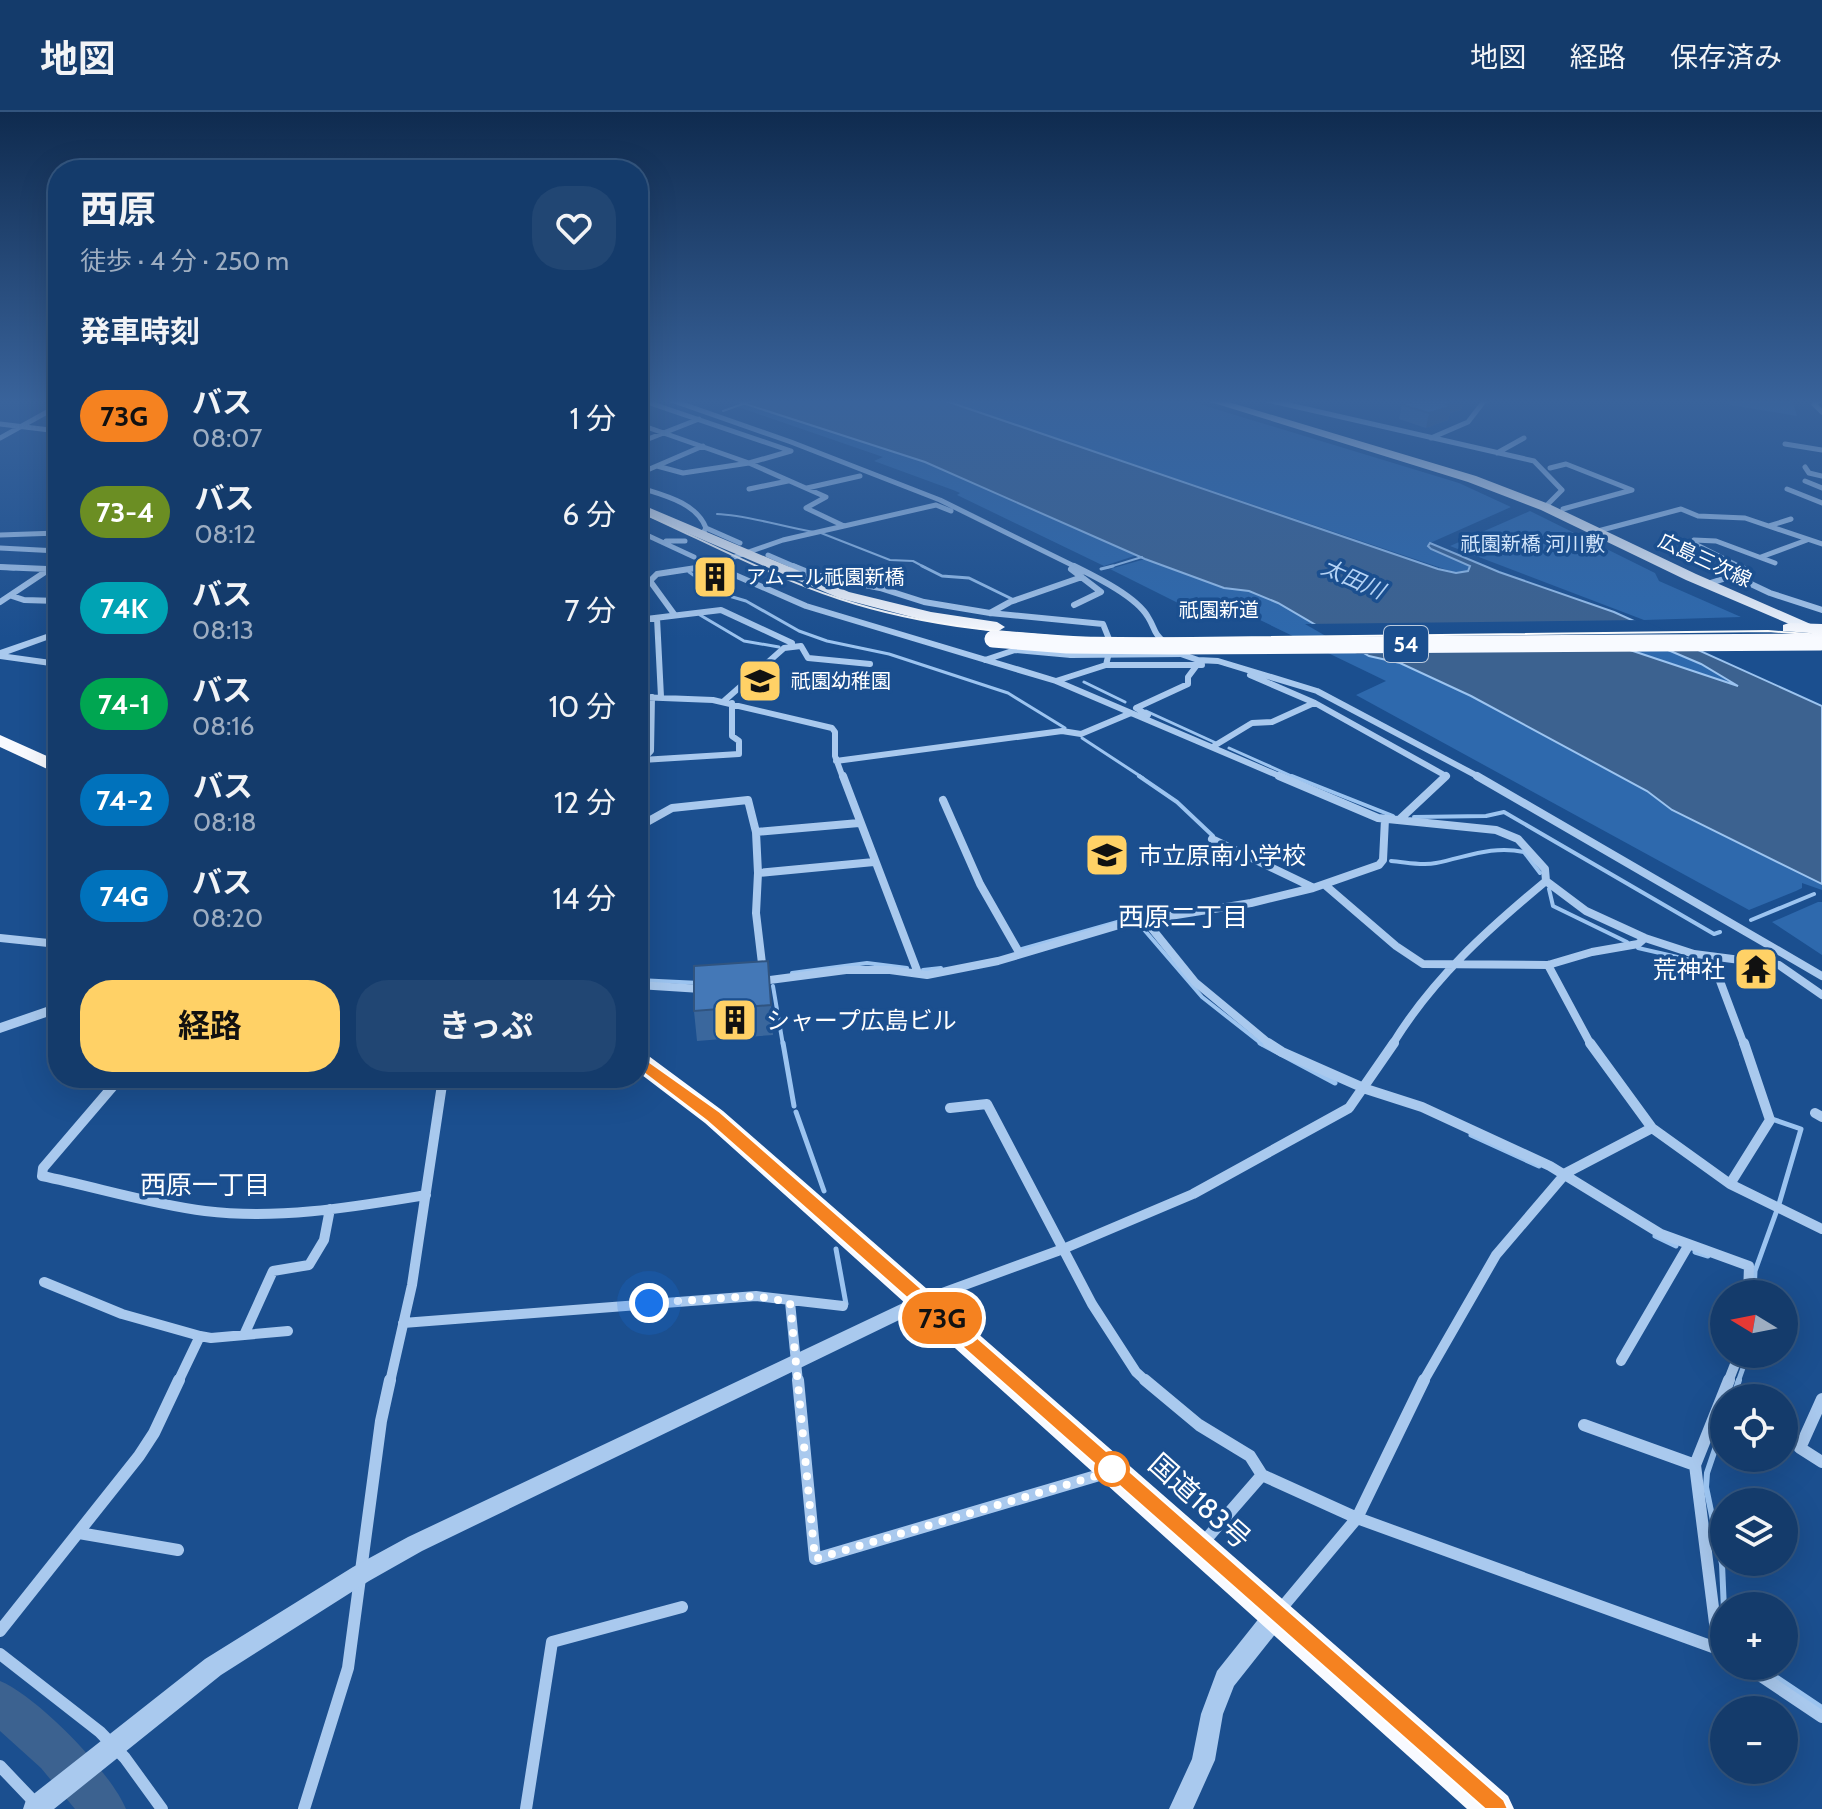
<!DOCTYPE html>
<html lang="ja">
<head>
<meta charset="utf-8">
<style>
	:root { --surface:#143b6b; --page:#214673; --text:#f1f3f6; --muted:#9dadc1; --line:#33557e; --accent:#ffd166 }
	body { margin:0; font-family:Cabin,"Noto Sans JP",sans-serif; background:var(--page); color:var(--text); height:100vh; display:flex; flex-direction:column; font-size:30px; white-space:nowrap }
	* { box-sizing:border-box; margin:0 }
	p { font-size:26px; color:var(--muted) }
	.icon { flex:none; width:44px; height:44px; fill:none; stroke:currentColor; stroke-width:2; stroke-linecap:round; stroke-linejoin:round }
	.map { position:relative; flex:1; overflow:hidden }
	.details { position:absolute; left:48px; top:48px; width:600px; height:928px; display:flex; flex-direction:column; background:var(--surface); border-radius:32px; box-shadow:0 8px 32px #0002,0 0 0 2px var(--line) }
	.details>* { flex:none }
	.badge { padding:0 16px; border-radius:26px; font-size:28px; line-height:52px }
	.needle { width:52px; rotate:280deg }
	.controls { position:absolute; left:1710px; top:1168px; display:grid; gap:16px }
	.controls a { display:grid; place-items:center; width:88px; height:88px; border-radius:50%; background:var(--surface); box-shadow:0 8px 32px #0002,0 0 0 2px var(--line); font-size:40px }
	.you { position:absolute; width:40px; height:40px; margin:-20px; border:6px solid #fff; border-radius:50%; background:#1a73e8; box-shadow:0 0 0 12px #1a73e833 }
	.map>.badge { position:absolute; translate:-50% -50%; box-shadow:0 0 0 4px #fff }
	h2 { padding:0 32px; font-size:30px; line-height:72px }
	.round { display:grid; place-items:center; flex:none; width:84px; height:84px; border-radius:32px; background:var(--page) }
	.headline { display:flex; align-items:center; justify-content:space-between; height:136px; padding:0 32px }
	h1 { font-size:38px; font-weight:700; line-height:60px }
	.action { display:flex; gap:16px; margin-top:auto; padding:16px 32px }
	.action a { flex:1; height:92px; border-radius:32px; background:var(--accent); color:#111; font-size:32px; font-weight:700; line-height:92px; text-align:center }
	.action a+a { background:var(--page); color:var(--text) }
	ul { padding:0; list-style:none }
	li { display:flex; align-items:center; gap:24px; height:96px; padding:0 32px }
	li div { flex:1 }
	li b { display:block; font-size:30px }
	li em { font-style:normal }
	li .badge { min-width:88px; font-weight:700; text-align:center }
	header { display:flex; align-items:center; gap:48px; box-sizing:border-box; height:112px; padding:0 40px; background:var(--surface); border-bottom:2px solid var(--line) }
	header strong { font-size:38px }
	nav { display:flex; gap:44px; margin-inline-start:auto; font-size:28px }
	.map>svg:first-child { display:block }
	.green { fill:#2e69ad }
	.water { fill:#3c6290; stroke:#9cc4f0; stroke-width:2; fill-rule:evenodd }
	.pier { fill:#1b4f8f }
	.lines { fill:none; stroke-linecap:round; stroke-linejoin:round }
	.stream-far4 { stroke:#9cc4f0; stroke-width:2 }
	.stream-far3 { stroke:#9cc4f0; stroke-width:3 }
	.stream-far2 { stroke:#9cc4f0; stroke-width:4 }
	.stream-far1 { stroke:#9cc4f0; stroke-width:5 }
	.stream { stroke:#9cc4f0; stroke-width:6 }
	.river { fill:#3c6290; fill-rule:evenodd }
	.minor-far4 { stroke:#a9c9ee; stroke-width:5 }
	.minor-far3 { stroke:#a9c9ee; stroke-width:6 }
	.minor-far2 { stroke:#a9c9ee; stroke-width:8 }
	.minor-far1 { stroke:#a9c9ee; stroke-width:10 }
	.minor { stroke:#a9c9ee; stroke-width:12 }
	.tertiary { fill:#a9c9ee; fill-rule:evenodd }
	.primary { fill:#f0f6ff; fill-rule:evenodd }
	.trunk { fill:#f8faff; fill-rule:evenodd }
	.tram { stroke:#fff; stroke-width:2 }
	.minor-bridge { stroke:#a9c9ee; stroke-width:6 }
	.trunk-bridge { stroke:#f8faff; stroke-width:17 }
	.wall { fill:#3a679d }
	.shaded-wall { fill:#305480 }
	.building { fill:#4478b7; stroke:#305480; stroke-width:2 }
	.line { fill:#f58220; stroke:#fff; stroke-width:2 }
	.walk { stroke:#fff; stroke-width:8; stroke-dasharray:0 14.4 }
	.stop-dot { fill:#fff; stroke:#f58220; stroke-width:4 }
	.labels { text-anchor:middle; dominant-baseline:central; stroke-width:7; stroke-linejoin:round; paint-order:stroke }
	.far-park-label { font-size:20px; fill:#cfe3fa; stroke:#1b4f8f }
	.far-street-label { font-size:20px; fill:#fff; stroke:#1b4f8f }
	.far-poi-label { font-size:20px; fill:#fff; stroke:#1b4f8f; text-anchor:start }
	.far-water-label { font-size:22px; font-style:italic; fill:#b5d3f5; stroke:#1b4f8f }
	.shield { fill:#1b4f8f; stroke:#bbcadd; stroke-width:2 }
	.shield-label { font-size:22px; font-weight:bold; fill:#fff }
	.poi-label { font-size:24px; fill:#fff; stroke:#1b4f8f; text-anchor:start }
	.neighbourhood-label { font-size:26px; fill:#fff; stroke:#1b4f8f }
	.near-street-label { font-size:28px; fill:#fff; stroke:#1b4f8f }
</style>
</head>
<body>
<header>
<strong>地図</strong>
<nav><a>地図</a><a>経路</a><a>保存済み</a></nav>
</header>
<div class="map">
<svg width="1822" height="1697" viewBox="0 0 1822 1697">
	<rect width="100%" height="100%" fill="#1b4f8f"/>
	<path class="green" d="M 943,288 L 1186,288 L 1459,371 L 1511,395 L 1430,431 L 1431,437 L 1470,454 L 1469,459 L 1456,461 Z
		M 1725,288 L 1792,288 L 1797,304 L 1731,293 Z
		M 744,292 L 925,350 L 1137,443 L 1104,454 L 957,383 L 960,381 L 953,378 L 874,349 L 883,345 L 738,295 Z
		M 1530,399 L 1655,461 L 1659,469 L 1741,505 L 1644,508 L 1450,434 Z
		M 1145,447 L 1224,476 L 1249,479 L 1278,491 L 1369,544 L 1400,551 L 1471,584 L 1647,679 L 1672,699 L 1822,772 L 1822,778 L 1802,771 L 1802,776 L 1796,779 L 1749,798 L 1356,583 L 1386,569 L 1233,495 L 1206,505 L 1110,457 Z
		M 1661,535 L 1701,552 L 1740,575 L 1624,536 Z
		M 1818,790 L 1822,790 L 1822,843 L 1772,810 Z"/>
	<path class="water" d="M 733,288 L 943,288 L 1438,457 L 1456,461 L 1468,459 L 1470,454 L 1431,437 L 1428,434 L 1430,431 L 1499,460 L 1614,500 L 1822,594 L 1822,772 L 1672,698 L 1647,679 L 1471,584 L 1400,551 L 1369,544 L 1278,491 L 1249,479 L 1224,476 L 1145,447 L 925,350 ZM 1661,535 L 1701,552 L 1738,574 L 1624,536 Z"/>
	<path class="pier" d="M 1642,508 L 1710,538 L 1357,542 L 1305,512 Z"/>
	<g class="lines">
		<path class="stream-far4" d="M 723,299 L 754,288
			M 717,402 C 747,403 783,415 814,420
			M 821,421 L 890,448 L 913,449 L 926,456
			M 1106,456 L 1142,445"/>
		<path class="stream-far3" d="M 922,454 L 942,464 L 969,466 L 1012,487
			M 1101,457 L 1113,454
			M 689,460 L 719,481 L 746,489 L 799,519 L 827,529 L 889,542 L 1008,581 L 1065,616
			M 700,503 L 744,529 L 779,535
			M 1084,570 L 1125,590
			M 1146,599 L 1216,631
			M 1082,626 L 1143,666
			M 1229,636 L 1296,666"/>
		<path class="stream-far2" d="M 1139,664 L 1177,690 L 1213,724
			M 1292,664 L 1393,704
			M 1414,705 L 1486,704 L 1504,700 L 1714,822 L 1720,820
			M 1391,749 C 1406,750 1421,754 1436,751 C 1467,745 1492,733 1524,740 L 1540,761
			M 1549,777 L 1553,794 L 1627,830
			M 1751,808 L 1814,782
			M 1140,813 L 1202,885 L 1263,933
			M 1638,836 L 1708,852 L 1714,864
			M 1022,837 L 1128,807
			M 923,858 L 941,856
			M 792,861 L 867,851 L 907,856
			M 638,868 L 700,871
			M 773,874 L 783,933"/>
		<path class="stream-far1" d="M 783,931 L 794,994
			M 1260,931 L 1335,971
			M 796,1000 L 824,1079
			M 1772,1007 L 1801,1017 L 1779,1092
			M 1471,1023 L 1539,1054
			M 1655,1124 L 1676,1134
			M 836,1137 L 846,1192
			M 1695,1140 L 1708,1144
			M 1754,1182 L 1755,1159 L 1777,1098
			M 1738,1270 L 1748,1242"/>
		<path class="stream" d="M 1733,1286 L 1739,1268
			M 1724,1311 L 1707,1361 L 1706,1375 L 1722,1452 L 1724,1498
			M 1759,1554 L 1822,1596"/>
		<path class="river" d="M 0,1569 C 37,1584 111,1660 126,1697 L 75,1697 L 41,1656 L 0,1619 Z"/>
		<path class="minor-far4" d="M 641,288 L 791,339
			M 671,288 L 791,330 L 940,388 L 1078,456
			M 1267,288 L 1534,349 L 1562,378 L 1545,395
			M 1819,288 L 1814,292 L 1822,300
			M 0,312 L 58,319
			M 638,312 L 749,351 L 826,385 L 806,396 L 844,414
			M 0,326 L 58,294
			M 1431,326 L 1468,310 L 1485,288
			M 638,331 L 699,307
			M 1785,332 L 1822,338
			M 1497,341 L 1524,326
			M 657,354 L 683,361 L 749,351 L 791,339
			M 1805,355 L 1809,361 L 1822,364
			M 1550,356 L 1566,352 L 1632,378 L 1563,397
			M 638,362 L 703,334
			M 1805,369 L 1822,376
			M 638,375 C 663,383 696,390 706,416 L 702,423
			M 807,376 L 860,364
			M 749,377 L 788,369
			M 1787,377 L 1822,391
			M 1769,414 L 1791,407
			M 706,416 L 740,431
			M 638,419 L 694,445
			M 1598,419 L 1681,397 L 1698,404 L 1745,406 L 1822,432
			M 0,423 L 58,421
			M 666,429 L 685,429
			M 0,436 L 58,439
			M 768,443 L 798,456
			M 1761,445 L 1807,428
			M 0,455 L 14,456
			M 51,456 L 58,451
			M 703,456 L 783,428 L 936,393 L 951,399
			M 1742,456 L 1695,432 L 1694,428 L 1716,429 L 1775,451"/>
		<path class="minor-far3" d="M 793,454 L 815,463 L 880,476 L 924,490 L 990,501 L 1103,512 L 1111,532 L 1106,553 L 1056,569
			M 1074,454 C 1094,464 1136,484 1148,505 C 1156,518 1152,519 1165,531
			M 0,455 L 47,457
			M 1071,457 L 1101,480 L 1074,493
			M 728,460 L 806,494 L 1056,569 L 1284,666
			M 1734,464 L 1770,481 L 1822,498
			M 638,472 L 651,471
			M 1707,472 L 1749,459 L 1738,454
			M 12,484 L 24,488 L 58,489
			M 0,490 L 54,454
			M 990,501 L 1010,490 L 1082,465
			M 674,502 L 650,469 L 657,462 L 709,454
			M 657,506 L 661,585
			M 638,508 L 721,498 L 792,531 L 791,535
			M 1175,540 L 1198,548 L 1218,549 L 1317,579 L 1481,666
			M 0,544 L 58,552
			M 985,548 L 1015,538 L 1071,543
			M 1106,553 L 1202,553
			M 1250,563 L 1315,591 L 1446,664 L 1444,666
			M 638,585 L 713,588 L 832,616 L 835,620 L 835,644 L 843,666
			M 724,589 L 784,536 L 801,534 L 808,546 L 870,552
			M 1148,603 L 1136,596 L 1188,572 L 1188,565 L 1197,553
			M 1214,634 L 1252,611 L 1272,610 L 1314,591
			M 642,648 L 739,642 L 739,629 L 732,624 L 732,591
			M 836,649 L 1062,619 L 1081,622 L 1131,601
			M 638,653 L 651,639 L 652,585"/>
		<path class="minor-far2" d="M 843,664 L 918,861
			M 1279,664 L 1378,706 L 1496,718 L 1518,727 L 1545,757 L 1546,769 C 1487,818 1433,866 1392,933
			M 1477,664 L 1822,864
			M 943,688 L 980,772 L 1020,842
			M 1399,708 L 1446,664
			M 638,715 L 672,696 L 748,688 L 756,720
			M 1212,727 L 1312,775
			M 758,761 L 756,720 L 859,711
			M 1546,769 L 1586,799 L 1645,826 L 1694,842 L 1779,853 L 1822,883
			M 1325,773 L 1396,834 L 1423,852 L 1548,853 L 1592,840 L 1638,832 L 1645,826
			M 1145,808 L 1195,870 L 1271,933
			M 0,826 L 58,832
			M 1711,845 L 1744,933
			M 1548,853 L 1591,933
			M 763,860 L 756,801 L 758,761 L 874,750
			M 762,869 L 846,858 L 890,858 L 927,863 L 998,849 L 1126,811 L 1251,791 L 1313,776 L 1379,753 L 1383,748 L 1385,707
			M 638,873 L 701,877"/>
		<path class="minor-far1" d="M 1268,931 L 1282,940 L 1366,977 L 1422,995 L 1550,1054 L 1661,1122 L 1749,1154 L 1748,1182
			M 1590,931 L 1652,1016 L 1730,1072 L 1822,1117
			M 120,966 L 43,1056 L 42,1064 C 96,1075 150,1092 205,1099 C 279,1108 353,1095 426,1083
			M 950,996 L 987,992 L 1092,1192 L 1136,1260 L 1147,1270
			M 1815,1001 L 1822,1005
			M 1730,1072 L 1770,1008 L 1744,931
			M 44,1170 L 122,1202 L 200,1224 L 211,1226 L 288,1219
			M 926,1187 L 1063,1137 L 1193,1082 L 1349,996 L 1394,931
			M 790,1190 L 798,1270
			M 403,1211 L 756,1184 L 843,1194
			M 244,1223 L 273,1159 L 309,1153 L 324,1128 L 330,1097
			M 1621,1249 L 1688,1134
			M 178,1270 L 200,1224
			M 390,1270 L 412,1173 L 443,966
			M 1423,1270 L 1496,1143 L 1566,1061 L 1652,1016
			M 1728,1270 L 1739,1242"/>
		<path class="minor" d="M 798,1268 L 815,1447 L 1096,1364 L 1103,1358
			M 1145,1268 L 1199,1313 L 1250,1344 L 1262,1363 L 1357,1406 L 1724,1539
			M 1822,1287 L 1800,1336 L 1822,1350
			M 1584,1313 L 1695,1353
			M 79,1421 L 178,1438
			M 1202,1432 L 1262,1363
			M 1280,1498 L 1357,1406 L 1424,1268
			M 0,1519 L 139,1344 L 154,1321 L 179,1268
			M 1718,1535 L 1695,1353 L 1729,1268
			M 0,1542 L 100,1620 L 125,1646 L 162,1697
			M 1746,1554 L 1822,1605
			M 0,1654 L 41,1697
			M 304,1697 L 348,1556 L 381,1309 L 390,1268
			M 526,1697 L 552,1530 L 682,1495"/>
		<path class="tertiary" d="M 58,518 L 58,524 L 0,545 L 0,538 Z
			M 58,891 L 58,901 L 0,921 L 0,911 Z
			M 922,1182 L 928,1184 L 931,1189 L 928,1194 L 422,1439 L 369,1469 L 221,1563 L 54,1697 L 23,1697 L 26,1688 L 205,1547 L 353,1455 L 408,1425 Z
			M 1276,1492 L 1284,1495 L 1287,1503 L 1284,1511 L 1234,1574 L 1223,1602 L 1215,1648 L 1193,1697 L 1169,1697 L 1192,1647 L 1201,1602 L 1217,1559 L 1268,1495 Z"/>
		<path class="primary" d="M 1204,288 L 1222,288 L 1476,364 L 1549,392 L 1696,462 L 1822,517 L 1822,526 L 1686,468 L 1541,398 L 1468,370 Z"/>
		<path class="trunk" d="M 638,391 L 849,480 L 931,500 L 997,510 L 1005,515 L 997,520 L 931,510 L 839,486 L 638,400 Z
			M 1789,511 L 1822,512 L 1822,522 L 1783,519 L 1783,513 Z
			M 0,623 L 58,649 L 58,662 L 0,635 Z
			M 638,940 L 646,942 L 723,999 L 1508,1684 L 1514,1697 L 1467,1697 L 705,1011 L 638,960 Z"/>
		<path class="tram" d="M 638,399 C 705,429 770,464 840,487 C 928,516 1020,523 1112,527 L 1768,519 L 1822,523"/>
		<path class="minor-bridge" d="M 1071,543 L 1182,542"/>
		<path class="trunk-bridge" d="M 993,527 L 1067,533 L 1173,534 L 1820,530"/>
	</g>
	<path class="wall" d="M 1406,288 L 1463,288 L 1461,298 L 1450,301 L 1448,308 L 1426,316 L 1399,307 L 1402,293 L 1405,292 Z
		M 768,849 L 773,923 L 697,929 L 694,899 Z"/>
	<path class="shaded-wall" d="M 1450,288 L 1463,288 L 1461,298 L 1450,301 L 1448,308 L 1426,316 L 1429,301 Z"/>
	<path class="building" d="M 1407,288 L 1450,288 L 1447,289 L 1451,291 L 1446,292 L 1452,294 L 1429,301 L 1402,293 L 1411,290 Z
		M 768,849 L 771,893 L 694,899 L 694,854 Z"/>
	<linearGradient id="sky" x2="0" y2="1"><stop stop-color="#0f2b4f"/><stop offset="0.55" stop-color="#39639b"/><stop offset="1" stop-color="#39639b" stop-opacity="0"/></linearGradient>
	<rect width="1822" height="526" fill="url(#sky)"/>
	<path class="line" d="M 638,942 L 720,1000 L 1504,1688 L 1508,1697 L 1485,1697 L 707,1009 L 632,952 L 630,948 L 632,944 Z"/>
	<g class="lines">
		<path class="walk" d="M 649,1191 L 756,1184 L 790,1190 L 815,1447 L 1096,1364 L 1109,1354 L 1112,1357"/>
	</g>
	<defs>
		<g id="building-square" transform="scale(2.3)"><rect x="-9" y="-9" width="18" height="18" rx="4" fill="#ffd166" stroke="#1b4f8f"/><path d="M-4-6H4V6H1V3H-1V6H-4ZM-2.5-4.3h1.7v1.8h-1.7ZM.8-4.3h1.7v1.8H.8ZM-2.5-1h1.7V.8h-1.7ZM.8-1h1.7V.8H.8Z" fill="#111"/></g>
		<g id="school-square" transform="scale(2.3)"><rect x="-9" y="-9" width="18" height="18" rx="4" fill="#ffd166" stroke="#1b4f8f"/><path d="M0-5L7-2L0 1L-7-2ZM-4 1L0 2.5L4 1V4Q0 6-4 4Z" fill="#111"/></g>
		<g id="temple-square" transform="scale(2.3)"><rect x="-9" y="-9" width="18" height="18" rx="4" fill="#ffd166" stroke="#1b4f8f"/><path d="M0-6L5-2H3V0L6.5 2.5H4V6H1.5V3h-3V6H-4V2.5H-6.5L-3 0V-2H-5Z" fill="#111"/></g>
	</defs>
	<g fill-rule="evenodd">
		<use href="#building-square" x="715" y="465"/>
		<use href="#school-square" x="760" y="569"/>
		<use href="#school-square" x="1107" y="743"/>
		<use href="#temple-square" x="1756" y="857"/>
		<use href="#building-square" x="735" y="908"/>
	</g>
	<circle class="stop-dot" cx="1112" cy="1357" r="16"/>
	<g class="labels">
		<g class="far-park-label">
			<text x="1533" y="432">祇園新橋 河川敷</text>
		</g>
		<g class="far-street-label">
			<text transform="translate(1705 448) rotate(25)">広島三次線</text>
			<text x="1219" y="498">祇園新道</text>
		</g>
		<g class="far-poi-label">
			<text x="746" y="465">アムール祇園新橋</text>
			<text x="791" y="569">祇園幼稚園</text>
		</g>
		<g class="far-water-label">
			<text transform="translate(1353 467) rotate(24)">太田川</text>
		</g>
		<rect class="shield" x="1384" y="514" width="44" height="36" rx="6"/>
		<g class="shield-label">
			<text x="1406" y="532">54</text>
		</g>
		<g class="poi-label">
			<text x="1138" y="743">市立原南小学校</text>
			<text x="1725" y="857" text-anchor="end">荒神社</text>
			<text x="766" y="908">シャープ広島ビル</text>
		</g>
		<g class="neighbourhood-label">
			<text x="1183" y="805">西原二丁目</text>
			<text x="205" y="1073">西原一丁目</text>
		</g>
		<g class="near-street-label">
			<text transform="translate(1200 1389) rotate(42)">国道183号</text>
		</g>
	</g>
</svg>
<div class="controls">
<a><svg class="needle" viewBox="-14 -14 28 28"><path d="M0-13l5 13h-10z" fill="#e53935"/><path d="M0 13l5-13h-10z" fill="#9dadc1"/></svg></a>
<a><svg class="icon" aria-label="locate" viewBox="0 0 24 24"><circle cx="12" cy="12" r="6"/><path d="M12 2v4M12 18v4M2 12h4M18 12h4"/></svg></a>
<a><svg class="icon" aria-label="layers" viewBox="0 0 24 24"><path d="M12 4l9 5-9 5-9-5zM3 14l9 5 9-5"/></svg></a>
<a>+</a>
<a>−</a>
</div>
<div class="you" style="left:649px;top:1191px"></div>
<b class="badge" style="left:942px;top:1206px;background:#f58220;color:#111">73G</b>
<section class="details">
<div class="headline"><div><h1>西原</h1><p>徒歩 · 4 分 · 250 m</p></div><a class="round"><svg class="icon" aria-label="heart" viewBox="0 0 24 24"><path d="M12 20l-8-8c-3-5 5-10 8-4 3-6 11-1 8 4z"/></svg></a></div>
<h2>発車時刻</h2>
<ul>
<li><span class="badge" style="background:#f58220;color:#111">73G</span><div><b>バス</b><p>08:07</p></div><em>1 分</em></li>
<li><span class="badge" style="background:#6b8e23;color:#fff">73-4</span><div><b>バス</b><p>08:12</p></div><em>6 分</em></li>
<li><span class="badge" style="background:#00a3b4;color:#fff">74K</span><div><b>バス</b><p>08:13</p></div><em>7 分</em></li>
<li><span class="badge" style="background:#00a651;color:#fff">74-1</span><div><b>バス</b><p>08:16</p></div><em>10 分</em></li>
<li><span class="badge" style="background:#0072bc;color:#fff">74-2</span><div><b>バス</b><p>08:18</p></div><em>12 分</em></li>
<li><span class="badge" style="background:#0072bc;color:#fff">74G</span><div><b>バス</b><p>08:20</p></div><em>14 分</em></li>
</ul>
<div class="action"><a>経路</a><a>きっぷ</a></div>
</section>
</div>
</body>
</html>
